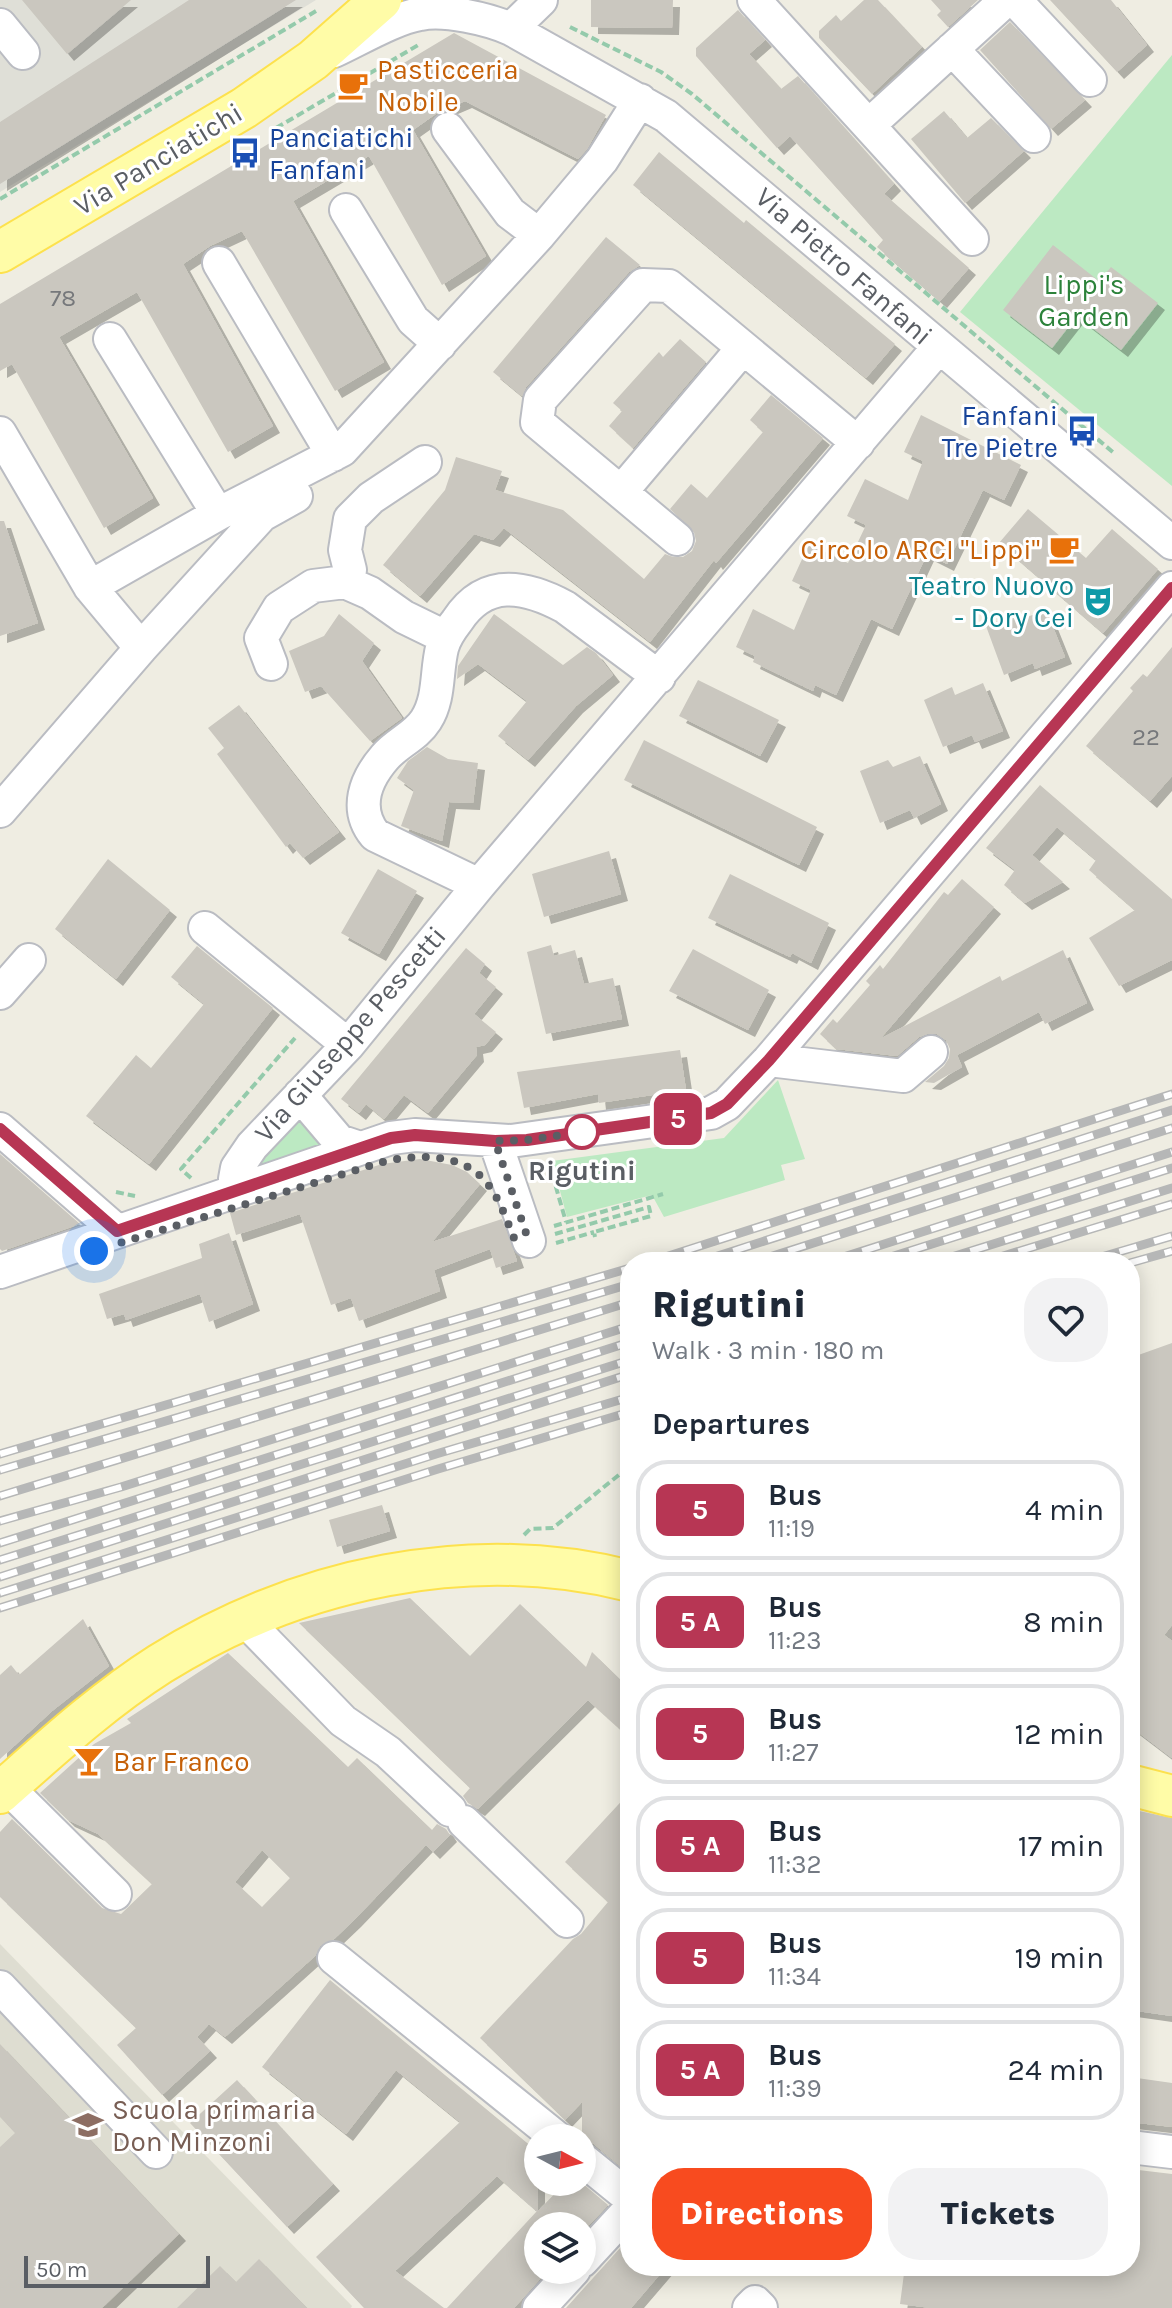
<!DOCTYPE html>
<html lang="en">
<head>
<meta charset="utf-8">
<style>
	:root { --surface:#fff; --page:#f2f2f3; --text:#1f2937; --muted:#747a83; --line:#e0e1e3; --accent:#f84b1f }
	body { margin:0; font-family:Karla,sans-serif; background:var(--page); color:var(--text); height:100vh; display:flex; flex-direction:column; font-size:30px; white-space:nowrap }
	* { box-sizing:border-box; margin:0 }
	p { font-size:26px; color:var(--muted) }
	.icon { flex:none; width:44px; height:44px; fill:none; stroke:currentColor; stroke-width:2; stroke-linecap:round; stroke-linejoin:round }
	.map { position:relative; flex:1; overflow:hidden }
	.drawer { position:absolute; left:620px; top:1252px; width:520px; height:1024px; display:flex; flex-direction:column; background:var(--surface); border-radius:32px; box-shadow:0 4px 20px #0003 }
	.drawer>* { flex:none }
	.badge { padding:0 16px; border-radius:12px; font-size:28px; line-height:52px }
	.needle { width:52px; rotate:97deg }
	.buttons { position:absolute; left:524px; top:2124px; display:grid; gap:16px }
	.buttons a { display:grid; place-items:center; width:72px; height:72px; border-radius:50%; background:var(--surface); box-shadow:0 4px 20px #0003; font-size:40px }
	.scale { position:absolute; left:24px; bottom:20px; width:186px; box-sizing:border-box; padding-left:8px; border:4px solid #5a5e64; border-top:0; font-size:22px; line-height:28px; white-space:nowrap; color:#5a5e64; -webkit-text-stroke:6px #fff; paint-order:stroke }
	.you { position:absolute; width:40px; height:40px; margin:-20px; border:6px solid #fff; border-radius:50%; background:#1a73e8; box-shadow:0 0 0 12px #1a73e833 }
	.map>.badge { position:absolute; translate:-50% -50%; box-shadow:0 0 0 4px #fff }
	h2 { padding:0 32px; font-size:30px; line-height:72px }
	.round { display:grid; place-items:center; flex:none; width:84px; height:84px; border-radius:32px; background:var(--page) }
	.summary { display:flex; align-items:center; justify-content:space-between; height:136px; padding:0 32px }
	h1 { font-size:38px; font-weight:800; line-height:60px }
	.primary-button { display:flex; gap:16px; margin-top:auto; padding:16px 32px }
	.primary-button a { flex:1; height:92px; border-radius:32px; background:var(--accent); color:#fff; font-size:32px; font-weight:800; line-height:92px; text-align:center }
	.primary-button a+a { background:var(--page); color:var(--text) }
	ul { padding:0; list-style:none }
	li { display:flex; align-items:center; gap:24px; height:100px; margin:0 16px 12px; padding:0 16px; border:4px solid var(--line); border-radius:32px }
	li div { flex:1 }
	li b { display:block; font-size:30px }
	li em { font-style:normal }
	li .badge { min-width:88px; font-weight:700; text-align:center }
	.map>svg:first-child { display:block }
	.industrial { fill:#dfdfd7 }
	.education { fill:#deddd1 }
	.green { fill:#bce9c2 }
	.building { fill:#cac7bf; fill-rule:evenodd; filter:url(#shadow) }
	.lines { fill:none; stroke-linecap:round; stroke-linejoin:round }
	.minor-casing { stroke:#babcc2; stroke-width:36 }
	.major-casing { stroke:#fde14d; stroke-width:44 }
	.path { stroke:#94caab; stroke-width:4; stroke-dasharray:8 4; stroke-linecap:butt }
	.minor { stroke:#fff; stroke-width:32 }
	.major { stroke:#fffca7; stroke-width:40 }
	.rail-casing { stroke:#b6b7b7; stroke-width:9 }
	.rail { stroke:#fff; stroke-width:6; stroke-dasharray:18; stroke-linecap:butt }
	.line-casing { stroke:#fff; stroke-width:18 }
	.line { stroke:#b73654; stroke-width:12 }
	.walk { stroke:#5a5e64; stroke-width:8; stroke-dasharray:0 14.4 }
	.stop-dot { fill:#fff; stroke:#b73654; stroke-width:4 }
	.labels { text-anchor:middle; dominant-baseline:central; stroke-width:6; stroke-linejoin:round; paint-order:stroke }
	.number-label { font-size:24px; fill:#76787b }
	.food-label { font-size:28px; fill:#c56008; stroke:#fff; text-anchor:start }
	.transit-label { font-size:28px; fill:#164399; stroke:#fff; text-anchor:start }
	.street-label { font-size:28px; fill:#5a5e64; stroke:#fff }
	.park-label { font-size:28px; fill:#2c823a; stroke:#fff }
	.culture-label { font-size:28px; fill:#0d838f; stroke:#fff; text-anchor:end }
	.stop-label { font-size:28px; font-weight:bold; fill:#5a5e64; stroke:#fff }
	.education-label { font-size:28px; fill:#785e54; stroke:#fff; text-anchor:start }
</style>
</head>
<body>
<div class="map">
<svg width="1172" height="2308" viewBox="0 0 1172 2308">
	<defs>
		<filter id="shadow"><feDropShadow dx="7" dy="7" stdDeviation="0" flood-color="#0004"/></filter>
	</defs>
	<rect width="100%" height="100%" fill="#efede2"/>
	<path class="industrial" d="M 0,0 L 316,0 L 0,192 Z"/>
	<path class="education" d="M 0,1944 L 352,2306 L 351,2308 L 0,2308 Z"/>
	<path class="green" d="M 1172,55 L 1172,486 L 960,312 Z
		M 778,1080 L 805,1159 L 781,1165 L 785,1180 L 664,1217 L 652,1195 L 567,1217 L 552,1161 L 724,1138 Z
		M 303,1112 L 332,1148 L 259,1169 L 257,1166 L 261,1160 Z"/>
	<path class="building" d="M 22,0 L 131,0 L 67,54 Z
		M 189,0 L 296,0 L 0,184 L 0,122 Z
		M 591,0 L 673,0 L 672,28 L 591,27 Z
		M 864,0 L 878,0 L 922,47 L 872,94 L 819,38 L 819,31 L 836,15 L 841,21 Z
		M 931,0 L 978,0 L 948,27 L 937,15 L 941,11 Z
		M 1050,0 L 1111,0 L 1147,45 L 1117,72 Z
		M 738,10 L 765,40 L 749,54 L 781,89 L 798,76 L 894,184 L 884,194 L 969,268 L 940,301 L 877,247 L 883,240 L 790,136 L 777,148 L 696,56 L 696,48 Z
		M 1010,22 L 1085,100 L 1051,129 L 980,50 Z
		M 454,33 L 606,115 L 587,149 L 578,159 L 465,101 L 437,113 L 413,130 L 486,256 L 442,285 L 369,156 L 293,201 L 384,362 L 335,391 L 242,231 L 210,246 L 183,264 L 273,426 L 228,452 L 137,292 L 59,337 L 153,498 L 104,528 L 12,364 L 0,371 L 0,304 Z
		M 944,111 L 967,138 L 991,118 L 1024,151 L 965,203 L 911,139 Z
		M 659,152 L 744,223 L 746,220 L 895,344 L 866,378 L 633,185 Z
		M 606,237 L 640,265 L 629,272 L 526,387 L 522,396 L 493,372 Z
		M 1053,245 L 1099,281 L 1111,267 L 1158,303 L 1121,350 L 1077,316 L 1052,348 L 1003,310 Z
		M 680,339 L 706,362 L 633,448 L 609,426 L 622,411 L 613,403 L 659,352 L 663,357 Z
		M 771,395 L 823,438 L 716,563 L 714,560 L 650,642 L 504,528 L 493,540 L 474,534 L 420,596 L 383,565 L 445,490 L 456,457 L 502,471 L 495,490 L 563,510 L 644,579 L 665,554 L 673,557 L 683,557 L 692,551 L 696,541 L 694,532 L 670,509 L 691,484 L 707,498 L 763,432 L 750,420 Z
		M 921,415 L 1021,465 L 1004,500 L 983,490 L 947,564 L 927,554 L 892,629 L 871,619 L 836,695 L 815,685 L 813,691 L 753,662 L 755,656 L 736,647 L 753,609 L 794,630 L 811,590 L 792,581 L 809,544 L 848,563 L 866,525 L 847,516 L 865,479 L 908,500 L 923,461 L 904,452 Z
		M 1028,509 L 1086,558 L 1112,529 L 1158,569 L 1103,633 L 999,543 Z
		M 0,521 L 4,521 L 38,623 L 0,636 Z
		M 1046,610 L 1065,657 L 1035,669 L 1033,663 L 1004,675 L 986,626 L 1013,615 L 1016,621 Z
		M 339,614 L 374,643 L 362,661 L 402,718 L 370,741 L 321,686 L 305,692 L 289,651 L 324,636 Z
		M 494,614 L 563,665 L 587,647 L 596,653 L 613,675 L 576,706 L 528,760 L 498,736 L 527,701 L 478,664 L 457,679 L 458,666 Z
		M 1172,647 L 1172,776 L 1150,801 L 1086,746 L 1133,691 L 1130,688 L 1143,674 L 1147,677 Z
		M 698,680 L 779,720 L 760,756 L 679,716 Z
		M 983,683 L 1003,731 L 975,742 L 972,735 L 943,747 L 924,700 L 952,687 L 955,695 Z
		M 239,705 L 339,832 L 303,858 L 290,843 L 286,847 L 217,754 L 224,748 L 208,728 Z
		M 644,740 L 817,827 L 799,865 L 624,780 Z
		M 427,747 L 448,759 L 478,763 L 473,803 L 449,802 L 442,841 L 401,826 L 414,790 L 397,778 L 408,761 Z
		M 920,756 L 941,804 L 914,818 L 910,810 L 880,823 L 860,771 L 888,760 L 893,767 Z
		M 1040,785 L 1172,899 L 1172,960 L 1119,986 L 1089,938 L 1135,910 L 1089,870 L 1096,860 L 1057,827 L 1032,855 L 1063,882 L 1025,903 L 1004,885 L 1015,870 L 986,848 Z
		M 609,851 L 621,894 L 544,917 L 532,874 Z
		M 108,859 L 170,910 L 116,979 L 55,929 Z
		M 378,869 L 417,891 L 379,954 L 341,933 Z
		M 730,874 L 829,923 L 811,963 L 792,953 L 790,957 L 708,918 Z
		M 962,879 L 994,907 L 880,1039 L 1000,976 L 1002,981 L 1063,950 L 1087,1003 L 1045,1024 L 1039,1012 L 957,1055 L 962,1067 L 934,1083 L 925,1082 L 944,1066 L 949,1058 L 950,1049 L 946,1040 L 937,1034 L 927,1034 L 919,1037 L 897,1056 L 836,1049 L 820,1034 L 833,1019 L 837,1023 L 870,985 L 866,981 L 880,965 L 883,969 L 944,892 L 948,895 Z
		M 551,945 L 554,956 L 575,950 L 584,984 L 613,978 L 622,1019 L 546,1034 L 527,952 Z
		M 197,946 L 273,1008 L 149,1164 L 86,1116 L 136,1055 L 151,1068 L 204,1004 L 171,977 Z
		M 466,948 L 485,964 L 479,973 L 496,987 L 474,1014 L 496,1032 L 485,1045 L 476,1047 L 477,1055 L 428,1113 L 404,1095 L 384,1119 L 366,1104 L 359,1113 L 341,1099 Z
		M 693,949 L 769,990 L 748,1030 L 669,991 Z
		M 680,1050 L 686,1090 L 599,1103 L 598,1094 L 524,1108 L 517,1072 Z
		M 0,1154 L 80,1224 L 2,1251 L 0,1249 Z
		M 420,1159 L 452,1165 L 467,1172 L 480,1184 L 432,1242 L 502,1219 L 517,1261 L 496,1268 L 490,1249 L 434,1270 L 440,1291 L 359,1321 L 351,1298 L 331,1305 L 300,1214 L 236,1235 L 230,1213 L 382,1164 Z
		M 229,1233 L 253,1304 L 209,1322 L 200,1294 L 126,1320 L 124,1314 L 107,1319 L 99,1294 L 202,1258 L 199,1244 Z
		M 1172,1343 L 1172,1625 L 1164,1635 L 1172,1641 L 1172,1758 L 1130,1726 L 1130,1358 Z
		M 382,1505 L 390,1531 L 337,1547 L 329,1520 Z
		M 410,1598 L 470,1656 L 520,1604 L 586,1667 L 592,1652 L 630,1689 L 630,1738 L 588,1700 L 478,1809 L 468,1803 L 463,1796 L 470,1788 L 299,1623 Z
		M 83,1619 L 109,1666 L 52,1711 L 0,1759 L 0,1675 L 11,1665 L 19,1675 Z
		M 228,1653 L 348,1767 L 357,1758 L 432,1830 L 437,1824 L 446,1829 L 450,1835 L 433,1852 L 426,1845 L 354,1920 L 333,1940 L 320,1946 L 315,1956 L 225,2037 L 209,2024 L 197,2037 L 210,2051 L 162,2095 L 117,2045 L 136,2028 L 0,1897 L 0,1832 L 12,1819 L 102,1908 L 121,1914 L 152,1884 L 98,1834 L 68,1820 L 40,1793 L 94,1744 L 131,1723 L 127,1719 ZM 262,1850 L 290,1878 L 262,1907 L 235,1882 Z
		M 630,1792 L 630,2174 L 594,2144 L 582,2140 L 582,2102 L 565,2120 L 480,2038 L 573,1939 L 581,1934 L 608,1902 L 565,1862 Z
		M 1130,1809 L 1172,1818 L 1172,2016 L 1130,2010 Z
		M 330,1980 L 538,2152 L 538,2211 L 566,2182 L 575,2182 L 582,2188 L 582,2183 L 608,2205 L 588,2226 L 538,2226 L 538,2270 L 548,2270 L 514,2308 L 447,2308 L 537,2211 L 497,2176 L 395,2271 L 444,2308 L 364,2308 L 316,2257 L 460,2122 L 396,2070 L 346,2134 L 262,2067 Z
		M 0,2044 L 179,2234 L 102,2308 L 0,2308 L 0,2147 L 15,2133 L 0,2117 Z
		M 1130,2077 L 1172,2083 L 1172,2127 L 1130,2122 Z
		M 237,2080 L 333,2184 L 287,2227 L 190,2123 Z
		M 1130,2169 L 1172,2174 L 1172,2308 L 931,2308 L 900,2304 L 905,2266 L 1130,2266 Z
		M 630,2237 L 630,2266 L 667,2266 L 631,2308 L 566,2308 Z
		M 259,2259 L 307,2308 L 177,2308 L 220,2266 L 236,2282 Z"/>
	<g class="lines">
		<g class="minor-casing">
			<path id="minor" d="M 754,0 L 972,239
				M 1015,0 L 1090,80
				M 0,25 L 23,53
				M 511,29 L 541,0
				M 952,49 L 1034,136
				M 334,51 C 358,40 395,18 420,14 C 445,9 488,19 511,29 L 666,116 L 1172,543
				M 869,125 L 1006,0
				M 448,129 L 510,213 L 539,235
				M 346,210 L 413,320 L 440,344
				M 219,263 L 333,455
				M 110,339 L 218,514
				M 0,433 L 90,587 L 218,514 L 342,450 L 539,235 L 602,160 L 640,100
				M 621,492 L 743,348
				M 677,539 L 537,422 L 540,400 L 643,285 L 669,286 L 858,443
				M 345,582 L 350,570 L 345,550 L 350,519 L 371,498 L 425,462
				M 90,587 L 141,648 L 262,515 L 296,496
				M 271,664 L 261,638 L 279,608 L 313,586 L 345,582 L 370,593 L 404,617 L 445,637
				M 0,811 L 141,648
				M 479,885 L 375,835 C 354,809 365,780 385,757 C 397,743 416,736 426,720 C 440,698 436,672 442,648 C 445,637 450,630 457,621 C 485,578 524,585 565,607 L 659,677
				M 205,928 L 348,1045
				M 0,993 L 29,960
				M 769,1060 L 903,1076 L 931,1052
				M 300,1095 L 339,1141 L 360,1148
				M 0,1129 L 117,1231
				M 495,1141 L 529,1241
				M 239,1189 L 235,1179 L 237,1168 L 252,1146 L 348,1045 L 479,885 L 939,347
				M 0,1272 L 391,1138 L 415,1135 L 511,1141 L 711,1113 L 727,1104 L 769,1060 L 1172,588
				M 243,1618 L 343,1721 L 388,1752 L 450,1810
				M 7,1787 L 115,1894
				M 464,1822 L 567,1921
				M 334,1958 L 557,2138
				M 0,1987 L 156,2152
				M 1130,2147 L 1172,2152
				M 582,2159 L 630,2198
				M 582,2261 L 630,2209
				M 539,2308 L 574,2270
				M 749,2308 L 755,2302 L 761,2308"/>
		</g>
		<g class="major-casing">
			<path id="major" d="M 0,252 L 244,108 L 313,60 L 381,0
				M 1130,1785 L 1172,1796
				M 0,1793 C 51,1748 102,1701 160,1664 C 298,1578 470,1541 630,1581"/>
		</g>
		<path class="path" d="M 570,27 L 661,72 L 692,94 L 1115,454
			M 276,128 L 420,44
			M 0,199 L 316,11
			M 549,1163 L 566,1222
			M 191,1178 L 181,1169 L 295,1038
			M 116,1192 L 135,1196
			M 554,1226 L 663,1194
			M 555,1234 L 649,1207 L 651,1216 L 594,1232 L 595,1237
			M 556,1243 L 594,1232
			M 524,1535 L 530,1529 L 553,1528 L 630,1466"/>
		<use href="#minor" class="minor"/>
		<use href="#major" class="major"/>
		<g class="rail-casing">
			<path id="rail" d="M 650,1262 L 1172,1094
				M 699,1262 L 1172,1110
				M 754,1262 L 1172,1128
				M 828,1262 L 1172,1152
				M 875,1262 L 1172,1168
				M 936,1262 L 1172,1188
				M 984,1262 L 1172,1204
				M 1085,1262 L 1172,1236
				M 1130,1263 L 1172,1251
				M 0,1454 L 630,1268
				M 0,1470 L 630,1284
				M 0,1496 L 630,1302
				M 0,1521 L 121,1487 L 630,1326
				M 0,1543 L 630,1342
				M 0,1560 L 630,1360
				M 0,1577 L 630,1374
				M 0,1593 L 436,1454 L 630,1397
				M 0,1608 L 438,1469 L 630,1412"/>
		</g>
		<use href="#rail" class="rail"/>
	</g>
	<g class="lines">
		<g class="line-casing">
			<path id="line" d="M 0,1129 L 117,1231 L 391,1138 L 415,1135 L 495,1141 L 527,1140 L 711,1113 L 727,1104 L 769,1060 L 1172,588"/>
		</g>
		<use href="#line" class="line"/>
		<path class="walk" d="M 94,1251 L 379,1163 C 409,1155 450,1152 477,1173 C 496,1188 505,1216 514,1238 L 526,1233 L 495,1141 L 527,1140 L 582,1132"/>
	</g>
	<defs>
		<g id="cafe-bare" transform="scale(2.4)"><path d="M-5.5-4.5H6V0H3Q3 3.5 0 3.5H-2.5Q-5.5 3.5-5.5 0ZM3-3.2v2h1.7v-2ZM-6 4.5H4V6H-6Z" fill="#e8710a" stroke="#fff" stroke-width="2.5" paint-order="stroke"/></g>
		<g id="bus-bare" transform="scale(2.4)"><path d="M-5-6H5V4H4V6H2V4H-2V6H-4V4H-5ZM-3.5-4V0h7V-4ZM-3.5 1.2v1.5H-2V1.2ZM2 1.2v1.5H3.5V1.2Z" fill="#1a4fb4" stroke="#fff" stroke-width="2.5" paint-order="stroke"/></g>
		<g id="theatre-bare" transform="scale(2.4)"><path d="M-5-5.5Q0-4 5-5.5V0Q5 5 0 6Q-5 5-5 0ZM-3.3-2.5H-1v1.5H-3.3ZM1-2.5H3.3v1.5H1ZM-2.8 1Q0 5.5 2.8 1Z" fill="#0f9aa8" stroke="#fff" stroke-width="2.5" paint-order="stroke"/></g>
		<g id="bar-bare" transform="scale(2.4)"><path d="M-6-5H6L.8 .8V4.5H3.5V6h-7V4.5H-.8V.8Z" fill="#e8710a" stroke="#fff" stroke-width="2.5" paint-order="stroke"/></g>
		<g id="school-bare" transform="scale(2.4)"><path d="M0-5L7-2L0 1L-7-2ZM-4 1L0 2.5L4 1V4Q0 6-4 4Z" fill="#8d6e63" stroke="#fff" stroke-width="2.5" paint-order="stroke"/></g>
	</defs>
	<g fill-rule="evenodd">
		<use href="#cafe-bare" x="353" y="85"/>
		<use href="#bus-bare" x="245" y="153"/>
		<use href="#bus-bare" x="1082" y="431"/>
		<use href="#cafe-bare" x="1064" y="549"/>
		<use href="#theatre-bare" x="1098" y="601"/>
		<use href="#bar-bare" x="89" y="1761"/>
		<use href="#school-bare" x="88" y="2125"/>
	</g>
	<circle class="stop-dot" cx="582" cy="1132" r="16"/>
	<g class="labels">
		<g class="number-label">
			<text x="63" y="298">78</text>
			<text x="1146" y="737">22</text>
		</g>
		<g class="food-label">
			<text x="377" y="69">Pasticceria<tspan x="377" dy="32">Nobile</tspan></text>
			<text x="1040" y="549" text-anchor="end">Circolo ARCI "Lippi"</text>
			<text x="113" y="1761">Bar Franco</text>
		</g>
		<g class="transit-label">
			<text x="269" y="137">Panciatichi<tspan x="269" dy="32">Fanfani</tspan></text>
			<text x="1058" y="415" text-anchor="end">Fanfani<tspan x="1058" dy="32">Tre Pietre</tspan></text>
		</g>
		<g class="street-label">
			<text transform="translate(158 159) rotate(-31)">Via Panciatichi</text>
			<text transform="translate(844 266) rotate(41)">Via Pietro Fanfani</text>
			<text transform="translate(350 1034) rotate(-49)">Via Giuseppe Pescetti</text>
		</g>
		<g class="park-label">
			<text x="1084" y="284">Lippi's<tspan x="1084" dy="32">Garden</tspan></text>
		</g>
		<g class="culture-label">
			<text x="1074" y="585">Teatro Nuovo<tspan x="1074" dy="32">- Dory Cei</tspan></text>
		</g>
		<g class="stop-label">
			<text x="582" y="1170">Rigutini</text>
		</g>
		<g class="education-label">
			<text x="112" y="2109">Scuola primaria<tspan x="112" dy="32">Don Minzoni</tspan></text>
		</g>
	</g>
</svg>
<div class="buttons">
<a><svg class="needle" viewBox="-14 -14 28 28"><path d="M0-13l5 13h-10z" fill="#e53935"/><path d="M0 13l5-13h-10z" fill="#747a83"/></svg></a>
<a><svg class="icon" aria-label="layers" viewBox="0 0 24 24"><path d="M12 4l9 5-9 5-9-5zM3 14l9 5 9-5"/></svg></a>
</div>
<div class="scale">50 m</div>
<div class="you" style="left:94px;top:1251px"></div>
<b class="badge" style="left:678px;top:1119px;background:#b73654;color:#fff">5</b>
<section class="drawer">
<div class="summary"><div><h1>Rigutini</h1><p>Walk · 3 min · 180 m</p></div><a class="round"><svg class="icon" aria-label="heart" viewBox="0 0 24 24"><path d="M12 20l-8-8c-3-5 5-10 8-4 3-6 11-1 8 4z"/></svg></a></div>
<h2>Departures</h2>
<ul>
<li><span class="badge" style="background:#b73654;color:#fff">5</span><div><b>Bus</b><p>11:19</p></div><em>4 min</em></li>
<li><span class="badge" style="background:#b73654;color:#fff">5 A</span><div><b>Bus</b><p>11:23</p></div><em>8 min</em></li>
<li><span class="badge" style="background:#b73654;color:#fff">5</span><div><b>Bus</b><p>11:27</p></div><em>12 min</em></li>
<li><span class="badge" style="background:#b73654;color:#fff">5 A</span><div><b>Bus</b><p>11:32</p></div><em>17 min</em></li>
<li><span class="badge" style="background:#b73654;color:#fff">5</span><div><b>Bus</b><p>11:34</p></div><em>19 min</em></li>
<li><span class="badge" style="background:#b73654;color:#fff">5 A</span><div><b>Bus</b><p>11:39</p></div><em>24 min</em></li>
</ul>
<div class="primary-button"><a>Directions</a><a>Tickets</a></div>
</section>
</div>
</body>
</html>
